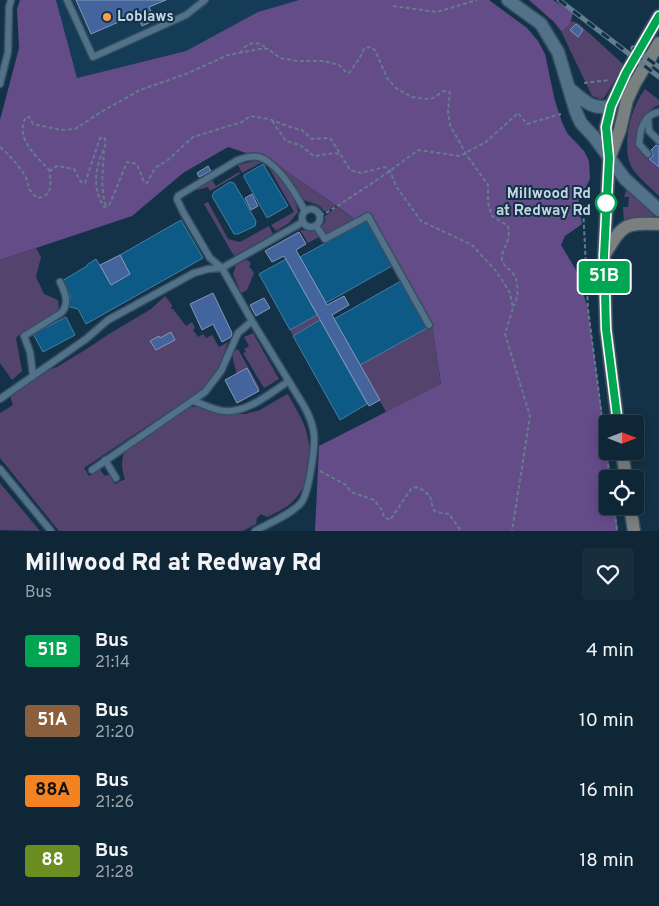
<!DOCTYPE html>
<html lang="en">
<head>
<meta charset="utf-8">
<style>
	:root { --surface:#0e2635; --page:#172e3d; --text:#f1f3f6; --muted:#9ba5ad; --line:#2e4350 }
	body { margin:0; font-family:Overpass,sans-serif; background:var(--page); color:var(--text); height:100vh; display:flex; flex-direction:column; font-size:19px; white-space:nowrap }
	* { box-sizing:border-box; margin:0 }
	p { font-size:16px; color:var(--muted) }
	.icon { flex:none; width:28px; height:28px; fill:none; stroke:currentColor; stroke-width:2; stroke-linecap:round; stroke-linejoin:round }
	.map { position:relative; height:531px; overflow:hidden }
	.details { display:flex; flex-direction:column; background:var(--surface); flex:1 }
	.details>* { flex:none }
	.badge { padding:0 10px; border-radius:4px; font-size:18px; line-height:32px }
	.needle { width:32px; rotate:90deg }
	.tools { position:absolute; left:599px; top:415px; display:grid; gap:10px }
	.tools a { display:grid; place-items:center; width:45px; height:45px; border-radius:5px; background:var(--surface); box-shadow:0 2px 12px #0003,0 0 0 1px var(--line); font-size:25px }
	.map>.badge { position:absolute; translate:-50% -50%; box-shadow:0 0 0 2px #fff }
	.round { display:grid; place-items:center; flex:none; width:52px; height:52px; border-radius:5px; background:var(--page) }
	.overview { display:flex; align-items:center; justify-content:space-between; height:85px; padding:0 25px }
	h1 { font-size:24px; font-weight:800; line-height:38px }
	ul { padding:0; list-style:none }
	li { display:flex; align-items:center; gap:15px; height:70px; padding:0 25px }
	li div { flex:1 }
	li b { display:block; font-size:19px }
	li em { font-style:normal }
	li .badge { min-width:55px; font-weight:700; text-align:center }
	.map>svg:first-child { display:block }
	.built { fill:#153c56 }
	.green { fill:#54446d }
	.forest { fill:#644c89 }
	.water { fill:#0e5a86; stroke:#457fa2 }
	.building { fill:#44649d; stroke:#8497b7 }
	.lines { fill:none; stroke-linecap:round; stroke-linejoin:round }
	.lane-casing { stroke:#374e60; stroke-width:9 }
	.street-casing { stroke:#374e60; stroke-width:15 }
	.secondary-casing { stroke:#374e60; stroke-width:15 }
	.path { stroke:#637c8d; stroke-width:2; stroke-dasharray:4 2.5; stroke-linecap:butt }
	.lane { stroke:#52728a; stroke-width:6 }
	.street { stroke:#52728a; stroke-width:12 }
	.secondary { stroke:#7a7f80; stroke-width:12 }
	.rail-casing { stroke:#637c8e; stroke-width:5 }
	.rail { stroke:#133247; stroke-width:3; stroke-dasharray:9; stroke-linecap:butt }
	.line-casing { stroke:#fff; stroke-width:11 }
	.line { stroke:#00a651; stroke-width:8 }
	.poi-dot { fill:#f9a04c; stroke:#133247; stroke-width:2 }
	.stop-dot { fill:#fff; stroke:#00a651; stroke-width:2.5 }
	.labels { text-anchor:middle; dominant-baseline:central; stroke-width:4; stroke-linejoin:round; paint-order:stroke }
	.poi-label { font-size:15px; font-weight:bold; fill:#c5d6e4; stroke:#133247; text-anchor:start }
	.stop-label { font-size:15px; font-weight:bold; fill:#c5d6e4; stroke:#133247; text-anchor:end }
</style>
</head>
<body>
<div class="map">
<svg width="659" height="531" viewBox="0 0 659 531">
	<rect width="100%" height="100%" fill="#133247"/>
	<path class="built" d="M 56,0 L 299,0 L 258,12 L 186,51 L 77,78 Z"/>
	<path class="green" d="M 571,21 L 578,23 L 624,65 L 604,98 L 600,99 L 592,96 L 561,31 L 565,29 Z
		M 645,89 L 659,100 L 659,105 C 645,109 631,135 638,148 C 641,156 653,162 659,167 L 659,196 C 651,188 641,180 634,171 C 619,150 631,107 645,89 Z
		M 254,161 L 262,162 L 242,173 L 238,165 Z
		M 275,162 L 336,206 L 327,211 L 324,211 C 319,203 312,204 304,200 Z
		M 268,166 C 281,177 295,195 298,212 L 289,223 L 276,231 L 271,225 L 294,212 Z
		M 239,172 L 240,174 L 210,191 L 208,187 L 197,190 L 196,189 L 212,180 L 216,186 Z
		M 627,188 L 656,218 L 624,223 L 623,207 L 628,207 L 629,197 L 624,197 Z
		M 208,202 L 228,239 L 240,242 L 269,226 L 273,234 L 234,256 L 204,204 Z
		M 337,207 L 355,219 L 326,235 L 321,227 L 325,222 L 325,216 Z
		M 300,230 L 315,231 L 319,237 L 308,243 Z
		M 36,248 L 41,257 L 36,277 L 44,294 L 58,300 L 59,311 L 21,333 L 16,338 L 22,371 L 12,380 L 0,363 L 0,260 Z
		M 246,260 L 249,261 L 251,264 L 249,266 L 254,273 L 247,290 L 241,293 L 233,274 L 236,265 Z
		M 165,296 L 172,305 L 171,309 L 173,309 L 186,326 L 192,322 L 195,328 L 193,330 L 198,337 L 203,334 L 206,338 L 212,335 L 219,347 L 228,342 L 218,371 L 206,387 L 84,468 L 89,476 L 100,470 L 105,476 L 111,474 L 115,484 L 125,479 C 121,468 121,461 125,449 L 188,407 L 202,407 L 232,414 L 245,414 L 260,410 L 287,394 L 289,396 C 294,406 301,416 305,427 C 313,451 312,485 291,503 C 285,509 275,513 267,517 L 261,514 L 257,518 L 256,524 L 243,531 L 59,531 L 0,458 L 0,413 L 13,405 L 10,396 L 48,370 L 57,367 L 85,350 L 109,334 L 151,309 Z
		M 317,315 L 320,320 L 293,336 L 290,330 Z
		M 432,325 L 441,385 L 386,412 L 360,365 Z
		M 253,333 L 279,379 L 264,388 L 243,353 L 246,352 L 244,349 L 249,346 L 244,337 Z
		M 238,349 L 259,387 L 259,391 L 247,369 L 237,374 L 233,360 L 233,352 Z
		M 0,482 L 0,483 L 40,531 L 0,530 Z"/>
	<path class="forest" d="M 20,0 L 56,0 L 77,78 L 186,51 L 258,12 L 299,0 L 489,0 L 527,28 L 538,41 L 545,54 L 555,101 L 562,122 L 567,133 L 584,151 L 589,161 L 590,179 L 578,202 L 582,224 L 565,236 L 561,245 L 576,270 L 588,309 L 611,479 L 608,479 L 608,506 L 615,506 L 618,531 L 315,531 L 319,446 L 441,384 L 432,325 L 369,212 L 355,219 L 274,162 L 228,147 L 183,173 L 132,216 L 0,260 L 0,120 L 19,48 L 17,9 Z
		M 529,0 L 553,0 L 573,13 C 571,21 569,28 561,31 L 554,22 Z"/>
	<path class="water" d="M 263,164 L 288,206 L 267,218 L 244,177 L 244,175 Z
		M 230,182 L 234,183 L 256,221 L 255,226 L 238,234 L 234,234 L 212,196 L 214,192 Z
		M 181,220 L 203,258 L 86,324 L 78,309 L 70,307 L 67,303 L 70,300 L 70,295 L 62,281 L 87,266 L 88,264 L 96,259 L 111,285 L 130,274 L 120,255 Z
		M 367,220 L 392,266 L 326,303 L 300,257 Z
		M 286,259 L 317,315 L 290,330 L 259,274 Z
		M 401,281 L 427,328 L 360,365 L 334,319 Z
		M 66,317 L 75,335 L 43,352 L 33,334 Z
		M 320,320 L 367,404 L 340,420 L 293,336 Z"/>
	<path class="building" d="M 76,0 L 166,0 L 149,7 L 155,20 L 142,26 L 137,14 L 91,34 Z
		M 576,24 L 583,30 L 578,37 L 570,30 Z
		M 656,145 L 659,146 L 659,167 L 649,159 L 653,156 L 651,150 Z
		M 208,166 L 211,171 L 199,177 L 197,173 Z
		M 252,194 L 258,206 L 251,210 L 245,198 Z
		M 299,232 L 306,244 L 296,250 L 327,305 L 344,296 L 349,305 L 332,315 L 380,400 L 369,406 L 284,256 L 272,262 L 265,251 Z
		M 120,255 L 130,274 L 111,285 L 100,265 Z
		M 213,293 L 232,333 L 231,337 L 222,342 L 213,324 L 202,330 L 190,304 Z
		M 264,298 L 270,308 L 256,316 L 250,305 Z
		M 171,332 L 175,340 L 156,350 L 150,341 L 159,336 L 160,338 Z
		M 247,368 L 259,391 L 237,403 L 225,380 Z"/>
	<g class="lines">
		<g class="lane-casing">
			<path id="lane" d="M 67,0 L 93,57 L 186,15 L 205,0
				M 0,84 L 8,52 L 9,7 L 11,0
				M 648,117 L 649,131 L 659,141
				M 648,154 L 639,144 C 640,130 643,115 659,112
				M302 218a9 9 0 1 1 18 0a9 9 0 1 1-18 0Z
				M 303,222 L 222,268 L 210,258 L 183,212 L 177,199 L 178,196 L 236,161 C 243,158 251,155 259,157 C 278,163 296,194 305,211
				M 316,226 L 325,239 L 368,216 L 429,325
				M 33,375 L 30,352 L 24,336 L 61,313 C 70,304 65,292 60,282
				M 0,399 L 86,339 L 108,320 L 194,273 L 208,269 L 222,268 L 252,321 L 304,406 C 309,415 313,425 314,435 C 315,448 309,493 301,503 C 290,515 269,523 255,531
				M 194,401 C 204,405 214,410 224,411 C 248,413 270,393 289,381
				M 105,460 L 116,478
				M 0,469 L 51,531
				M 92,470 L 205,392 L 221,371 L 238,333 L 252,321"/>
		</g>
		<g class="street-casing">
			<path id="street" d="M 508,0 L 541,24 L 558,52 L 576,112 L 581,123 L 594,137 L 625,179 L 659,210
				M 570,89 C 585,101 591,110 611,106"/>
		</g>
		<g class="secondary-casing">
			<path id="secondary" d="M 610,156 L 620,130 L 627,100 L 635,83 L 659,43
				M 605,254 C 623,224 624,223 659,224
				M 618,424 L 606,329 L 604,256 L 609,158 L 606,127 L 611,106 L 626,73 L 659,16
				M 622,451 L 626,479
				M 630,506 L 634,531"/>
		</g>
		<path class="path" d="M 393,6 L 437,12 L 477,0
			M 240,53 C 248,42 255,40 267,48
			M 584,83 L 610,80
			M 272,121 L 286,141 L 300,145 L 314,156 L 335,153 L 341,155
			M 0,147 C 9,155 18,164 24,174 C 30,185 26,190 38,198 C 54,195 50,184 50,171 L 57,166 L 74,169 L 81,182 L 85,183 L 100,138 L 103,137 L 105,139 L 106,143 C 97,164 90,185 104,207 L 109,205 L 111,201 L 127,162 L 137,164 L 144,182 L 147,183 L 155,168 L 168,160 L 193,137 L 242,122 L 250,116 L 269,119 L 293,128 L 302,130 L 312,139 L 326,138 L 331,139 L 350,170 L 361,173 L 385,167 L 390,171 L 396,186 L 421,221 L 472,245 L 496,271 L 510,293 L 513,308 L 505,334 L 530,416 L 512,531
			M 104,150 C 103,169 100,188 106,206
			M 50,171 C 37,156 14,139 26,117 L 29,117 L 33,124 L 61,130 L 75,129 L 101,112 L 140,90 L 186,74 L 228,55 L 259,49 L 268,49 L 280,58 L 297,61 L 324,61 L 339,65 L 347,73 L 350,72 C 355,63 361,59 364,48 L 370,47 L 375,50 L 387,78 L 397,89 L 412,97 L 426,99 L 433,98 L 444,91 L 450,92 L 448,112 L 450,125 L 466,154 L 488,185 L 488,203 L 492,216 L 508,226 C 512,243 501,247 502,260 C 503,265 508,268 512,272 C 519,280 519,296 514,306
			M 590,207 L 583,206 L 588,309 L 610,479
			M 320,215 C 332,211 343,202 354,195 C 376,181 397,166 418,150 L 460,156 L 486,142 L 518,113 L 527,124 L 561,114
			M 320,471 L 346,485 L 351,492 L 374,500 L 382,510 L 384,517 L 390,520 L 411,489 L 416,487 L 423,490 L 430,496 L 433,509 L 436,512 L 449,514 L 461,531
			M 614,506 L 617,531"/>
		<use href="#lane" class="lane"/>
		<use href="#street" class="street"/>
		<use href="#secondary" class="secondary"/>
		<g class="rail-casing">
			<path id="rail" d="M 559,0 L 659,77
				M 633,48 L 659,67"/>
		</g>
		<use href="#rail" class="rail"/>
	</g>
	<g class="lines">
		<g class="line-casing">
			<path id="line" d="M 618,424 L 606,329 L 604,256 L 609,158 L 606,127 L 611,106 L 626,73 L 659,16"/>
		</g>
		<use href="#line" class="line"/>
	</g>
	<circle class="poi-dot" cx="107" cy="17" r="5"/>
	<circle class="stop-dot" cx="606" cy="203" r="10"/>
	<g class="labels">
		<g class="poi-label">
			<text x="117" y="17">Loblaws</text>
		</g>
		<g class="stop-label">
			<text x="591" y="194">Millwood Rd<tspan x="591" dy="17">at Redway Rd</tspan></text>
		</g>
	</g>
</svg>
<div class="tools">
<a><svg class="needle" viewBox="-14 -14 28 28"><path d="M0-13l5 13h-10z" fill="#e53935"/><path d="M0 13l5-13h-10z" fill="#9ba5ad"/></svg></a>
<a><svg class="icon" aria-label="locate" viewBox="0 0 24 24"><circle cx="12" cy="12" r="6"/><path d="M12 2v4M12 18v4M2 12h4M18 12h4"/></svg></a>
</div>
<b class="badge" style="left:604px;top:277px;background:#00a651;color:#fff">51B</b>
</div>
<section class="details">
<div class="overview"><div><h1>Millwood Rd at Redway Rd</h1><p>Bus</p></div><a class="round"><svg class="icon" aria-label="heart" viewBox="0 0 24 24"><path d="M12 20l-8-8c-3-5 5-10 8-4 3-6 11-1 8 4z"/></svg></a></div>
<ul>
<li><span class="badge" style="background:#00a651;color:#fff">51B</span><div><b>Bus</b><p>21:14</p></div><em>4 min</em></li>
<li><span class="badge" style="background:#8b5e3c;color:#fff">51A</span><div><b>Bus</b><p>21:20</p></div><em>10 min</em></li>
<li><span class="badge" style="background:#f58220;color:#111">88A</span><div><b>Bus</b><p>21:26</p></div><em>16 min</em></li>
<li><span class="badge" style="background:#6b8e23;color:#fff">88</span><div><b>Bus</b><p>21:28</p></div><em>18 min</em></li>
</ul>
</section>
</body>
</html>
